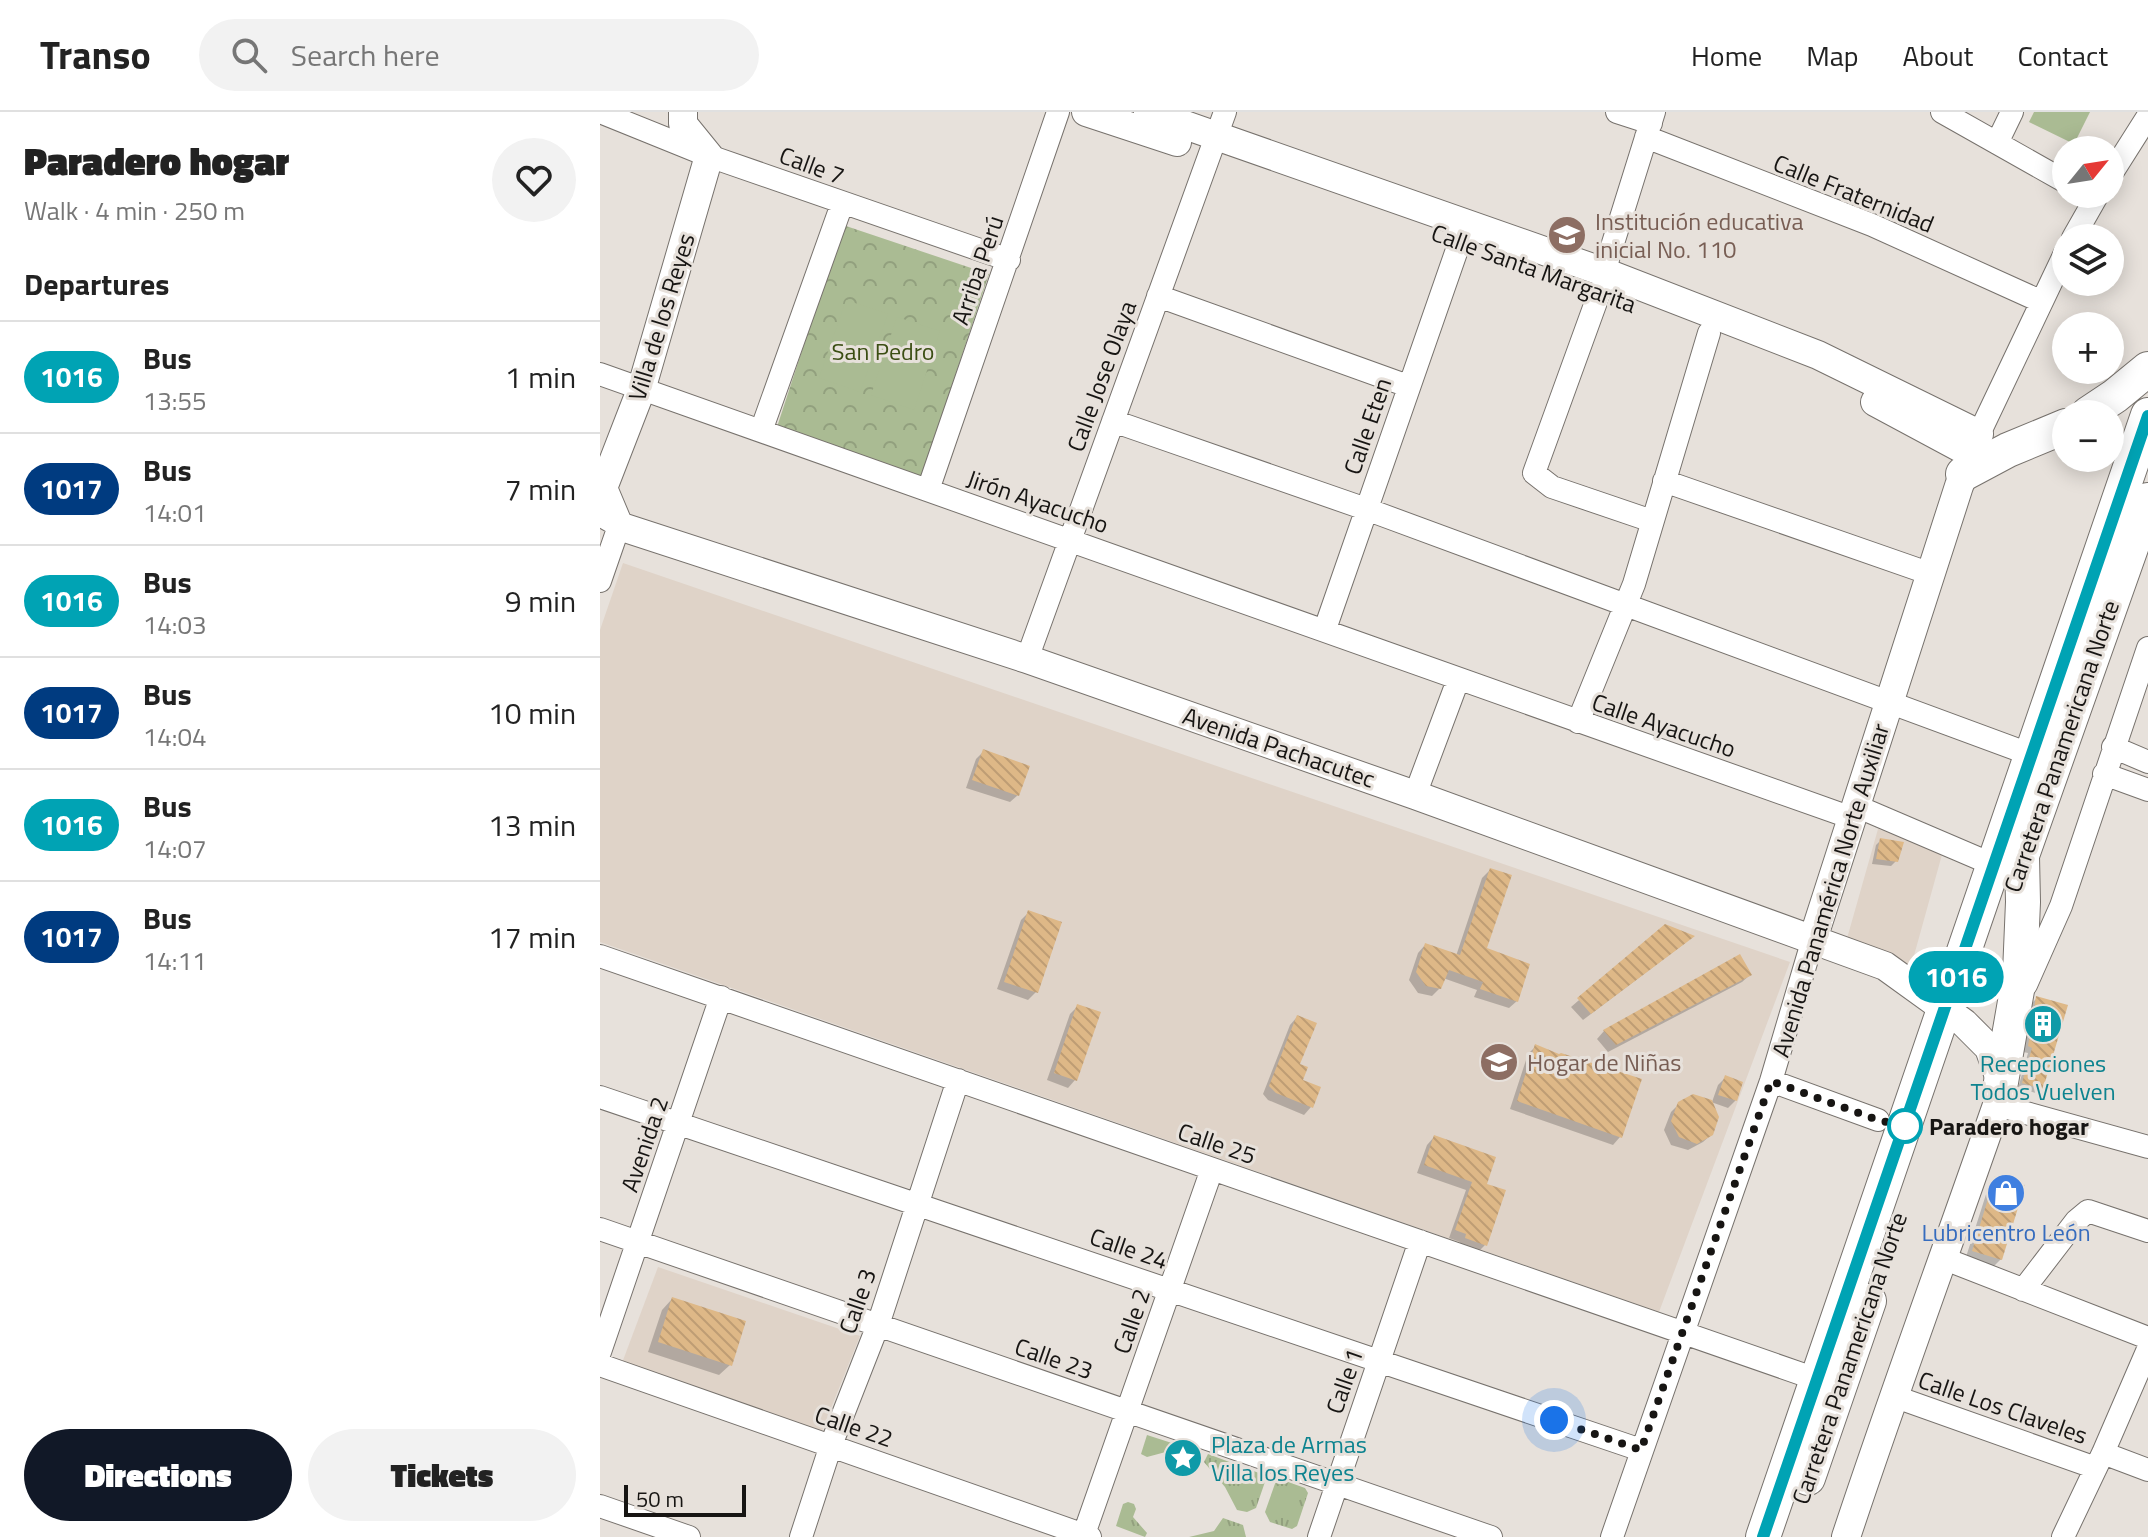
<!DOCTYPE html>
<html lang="en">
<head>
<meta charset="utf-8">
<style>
	:root { --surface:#fff; --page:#f2f2f2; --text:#222; --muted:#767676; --line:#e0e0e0; --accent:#111827 }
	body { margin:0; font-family:"Titillium Web",sans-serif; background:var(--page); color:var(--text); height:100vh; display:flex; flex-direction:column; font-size:30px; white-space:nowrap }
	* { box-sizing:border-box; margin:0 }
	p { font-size:26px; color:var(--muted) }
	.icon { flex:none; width:44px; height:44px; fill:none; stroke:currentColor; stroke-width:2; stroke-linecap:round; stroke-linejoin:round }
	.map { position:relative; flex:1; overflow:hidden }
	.drawer { display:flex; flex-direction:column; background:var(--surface); width:600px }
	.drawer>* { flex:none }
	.badge { padding:0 16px; border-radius:26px; font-size:28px; line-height:52px }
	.needle { width:52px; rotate:60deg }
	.fabs { position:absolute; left:1452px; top:24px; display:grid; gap:16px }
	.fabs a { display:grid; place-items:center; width:72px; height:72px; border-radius:50%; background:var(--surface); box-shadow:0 4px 20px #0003; font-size:40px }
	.scale { position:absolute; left:24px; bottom:20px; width:122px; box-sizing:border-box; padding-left:8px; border:4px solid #171513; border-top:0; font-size:22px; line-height:28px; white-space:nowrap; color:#171513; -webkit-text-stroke:6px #e7e1db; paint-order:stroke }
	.you { position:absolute; width:40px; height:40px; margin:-20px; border:6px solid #fff; border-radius:50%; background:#1a73e8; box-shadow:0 0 0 12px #1a73e833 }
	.map>.badge { position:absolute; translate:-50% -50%; box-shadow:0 0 0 4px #fff }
	h2 { padding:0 24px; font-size:30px; line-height:72px }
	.round { display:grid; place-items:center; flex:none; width:84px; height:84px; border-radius:42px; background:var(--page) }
	.summary { display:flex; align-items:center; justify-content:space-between; height:136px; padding:0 24px }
	h1 { font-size:38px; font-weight:800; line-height:60px }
	.button { display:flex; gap:16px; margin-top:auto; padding:16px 24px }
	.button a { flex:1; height:92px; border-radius:48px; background:var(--accent); color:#fff; font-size:32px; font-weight:800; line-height:92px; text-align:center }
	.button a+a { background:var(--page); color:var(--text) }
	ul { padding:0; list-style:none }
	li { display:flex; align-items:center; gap:24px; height:112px; padding:0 24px; border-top:2px solid var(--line) }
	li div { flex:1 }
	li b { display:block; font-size:30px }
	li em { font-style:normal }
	li .badge { min-width:88px; font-weight:700; text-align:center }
	header { display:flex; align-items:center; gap:48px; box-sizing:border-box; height:112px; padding:0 40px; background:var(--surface); border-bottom:2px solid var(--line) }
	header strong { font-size:38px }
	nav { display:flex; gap:44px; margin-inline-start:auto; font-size:28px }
	.search { width:560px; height:72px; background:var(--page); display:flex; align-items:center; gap:20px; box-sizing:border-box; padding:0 28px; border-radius:44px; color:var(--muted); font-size:30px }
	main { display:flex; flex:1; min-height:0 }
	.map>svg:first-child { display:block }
	.built { fill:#dfd3c8 }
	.grass { fill:url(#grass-tufts) }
	.park { fill:url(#park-crowns) }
	.pitch { fill:#aabb93 }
	.shadow { fill:#0003 }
	.building { fill:url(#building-back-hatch) }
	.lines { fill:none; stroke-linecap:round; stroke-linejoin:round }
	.minor-casing { stroke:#77726d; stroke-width:24 }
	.major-casing { stroke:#77726d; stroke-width:30 }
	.highway-casing { stroke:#77726d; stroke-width:36 }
	.minor { stroke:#fff; stroke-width:22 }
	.major { stroke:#fff; stroke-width:28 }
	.highway { stroke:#fff; stroke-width:34 }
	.line-casing { stroke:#fff; stroke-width:18 }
	.line { stroke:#00a3b4; stroke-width:12 }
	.walk { stroke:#171513; stroke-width:8; stroke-dasharray:0 14.4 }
	.stop-dot { fill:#fff; stroke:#00a3b4; stroke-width:4 }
	.labels { text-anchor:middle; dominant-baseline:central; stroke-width:6; stroke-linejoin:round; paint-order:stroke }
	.street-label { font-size:24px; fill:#171513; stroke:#e7e1db }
	.education-label { font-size:24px; fill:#785e54; stroke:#e7e1db; text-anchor:start }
	.park-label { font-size:24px; fill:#3b4e13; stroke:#e7e1db }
	.culture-label { font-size:24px; fill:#0d838f; stroke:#e7e1db }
	.stop-label { font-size:24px; font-weight:bold; fill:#171513; stroke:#e7e1db; text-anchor:start }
	.shop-label { font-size:24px; fill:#366cbe; stroke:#e7e1db }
</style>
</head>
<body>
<header>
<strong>Transo</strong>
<div class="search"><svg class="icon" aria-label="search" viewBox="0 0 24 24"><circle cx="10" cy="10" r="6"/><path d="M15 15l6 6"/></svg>Search here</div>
<nav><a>Home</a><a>Map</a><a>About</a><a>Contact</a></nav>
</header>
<main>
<section class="drawer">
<div class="summary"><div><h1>Paradero hogar</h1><p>Walk · 4 min · 250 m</p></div><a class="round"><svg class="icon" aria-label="heart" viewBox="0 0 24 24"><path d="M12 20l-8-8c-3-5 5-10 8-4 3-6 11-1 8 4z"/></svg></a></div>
<h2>Departures</h2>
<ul>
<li><span class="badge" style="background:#00a3b4;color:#fff">1016</span><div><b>Bus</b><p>13:55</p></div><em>1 min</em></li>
<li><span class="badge" style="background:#003b80;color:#fff">1017</span><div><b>Bus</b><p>14:01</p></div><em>7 min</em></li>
<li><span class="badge" style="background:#00a3b4;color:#fff">1016</span><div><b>Bus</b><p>14:03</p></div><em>9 min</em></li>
<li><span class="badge" style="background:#003b80;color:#fff">1017</span><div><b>Bus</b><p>14:04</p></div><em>10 min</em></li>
<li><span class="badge" style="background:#00a3b4;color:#fff">1016</span><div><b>Bus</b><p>14:07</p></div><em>13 min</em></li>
<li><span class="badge" style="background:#003b80;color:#fff">1017</span><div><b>Bus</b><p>14:11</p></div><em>17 min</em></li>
</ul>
<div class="button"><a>Directions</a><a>Tickets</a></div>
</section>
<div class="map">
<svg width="1548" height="1425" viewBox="0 0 1548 1425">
	<defs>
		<pattern id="grass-tufts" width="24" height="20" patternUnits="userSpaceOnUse" patternTransform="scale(2)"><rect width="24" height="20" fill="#aabb93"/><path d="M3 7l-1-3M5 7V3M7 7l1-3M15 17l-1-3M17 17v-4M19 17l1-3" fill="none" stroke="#92a07e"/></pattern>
		<pattern id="park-crowns" width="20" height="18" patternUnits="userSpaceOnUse" patternTransform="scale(2)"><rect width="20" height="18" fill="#aabb93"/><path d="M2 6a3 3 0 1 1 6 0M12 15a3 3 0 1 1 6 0" fill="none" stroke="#92a07e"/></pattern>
		<pattern id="building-back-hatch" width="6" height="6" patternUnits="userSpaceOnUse" patternTransform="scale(2)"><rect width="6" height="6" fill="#deb887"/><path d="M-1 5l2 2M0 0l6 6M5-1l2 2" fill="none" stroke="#be9d74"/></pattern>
	</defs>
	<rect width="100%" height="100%" fill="#e7e1db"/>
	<path class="built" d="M 23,451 L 1190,850 L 1059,1200 L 0,830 L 0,518 Z
		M 1278,717 L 1343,739 L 1310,858 L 1246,830 Z
		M 58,1155 L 260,1224 L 221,1321 L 22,1251 Z"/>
	<path class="grass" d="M 547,1323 L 578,1333 L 577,1337 L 547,1345 L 541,1342 Z
		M 608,1342 L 667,1364 L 656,1396 L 647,1400 L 637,1398 L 625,1375 L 604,1350 Z
		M 677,1366 L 705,1376 L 708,1381 L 697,1414 L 692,1417 L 670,1410 L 665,1400 Z
		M 528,1390 L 534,1392 L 536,1397 L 533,1405 L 547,1421 L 545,1425 L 516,1414 L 523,1392 Z
		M 623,1406 L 643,1413 L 646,1425 L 589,1425 L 614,1419 Z"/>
	<path class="park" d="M 243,113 L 389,162 L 321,366 L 177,315 Z"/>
	<path class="pitch" d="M 1434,0 L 1490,0 L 1474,32 L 1429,10 Z
		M 246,188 L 288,202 L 260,280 L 219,266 Z
		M 297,205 L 340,219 L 314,298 L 271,283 Z"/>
	<path class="shadow" d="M 384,639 L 418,683 L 410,690 L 366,676 L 376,647 Z
		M 1281,728 L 1296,749 L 1291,754 L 1272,752 L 1276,733 Z
		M 890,758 L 885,837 L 917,889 L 909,896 L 874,885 L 877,878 L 843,866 L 840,876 L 832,884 L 818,881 L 809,868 L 818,841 L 825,833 L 856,844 L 882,766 Z
		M 429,800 L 436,880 L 428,888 L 397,877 L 421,808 Z
		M 1065,814 L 1085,831 L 983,908 L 971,895 Z
		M 1150,863 L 1142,870 L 1008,940 L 997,927 L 1004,919 Z
		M 1437,886 L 1442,976 L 1436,981 L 1418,976 L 1428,941 L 1423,940 L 1431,892 Z
		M 478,894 L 475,968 L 468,976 L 447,968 L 470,902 Z
		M 697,905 L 697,953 L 711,995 L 704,1003 L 668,988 L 663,982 L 690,913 Z
		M 936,934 L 1020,1025 L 1013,1033 L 910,997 L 928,942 Z
		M 1126,965 L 1136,988 L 1128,996 L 1111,990 L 1112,1022 L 1103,1030 L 1088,1038 L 1071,1033 L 1064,1018 L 1071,1000 L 1079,992 L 1112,990 L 1118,973 Z
		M 834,1025 L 885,1073 L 885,1133 L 878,1140 L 858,1134 L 860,1130 L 849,1126 L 866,1078 L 817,1061 L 827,1033 Z
		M 1396,1066 L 1401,1147 L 1394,1154 L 1366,1145 L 1389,1073 Z
		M 72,1187 L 130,1253 L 119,1263 L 48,1240 L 62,1198 Z"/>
	<path class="building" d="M 383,637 L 430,654 L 419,684 L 372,668 Z
		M 1280,726 L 1304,730 L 1298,750 L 1276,747 Z
		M 890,756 L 912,763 L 887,836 L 930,852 L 918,890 L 880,877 L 883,870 L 849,858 L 841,877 L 826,874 L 816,860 L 825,831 L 860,843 Z
		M 428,798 L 462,810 L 438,881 L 404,870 Z
		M 1065,812 L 1095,824 L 991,902 L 977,886 Z
		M 1140,842 L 1152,863 L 1016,933 L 1003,918 Z
		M 1436,884 L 1468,893 L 1443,977 L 1422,971 L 1432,936 L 1428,934 Z
		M 477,892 L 501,900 L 477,969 L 454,961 Z
		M 697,903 L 717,911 L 700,952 L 708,955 L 703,968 L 721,975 L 713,996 L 676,981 L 669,974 Z
		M 935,932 L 959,942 L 961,941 L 1042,967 L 1022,1026 L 917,989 Z
		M 1125,963 L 1143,970 L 1137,989 L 1118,983 Z
		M 1093,982 L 1112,988 L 1119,1005 L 1113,1023 L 1097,1032 L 1079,1025 L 1071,1009 L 1078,990 Z
		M 834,1023 L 896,1045 L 887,1072 L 906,1078 L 887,1134 L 865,1126 L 866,1122 L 855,1118 L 872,1070 L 824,1053 Z
		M 1395,1064 L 1425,1073 L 1402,1148 L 1372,1139 Z
		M 72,1185 L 146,1209 L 132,1254 L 58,1230 Z"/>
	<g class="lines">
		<g class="minor-casing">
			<path id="minor" d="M 0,0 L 109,44 L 409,148
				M 1017,0 L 1051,11
				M 1342,0 L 1466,70
				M 1046,25 L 1272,113 L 1440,189
				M 1397,31 L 1412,0
				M 1510,64 L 1548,4
				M 1473,126 L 1498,82
				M 1004,160 L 1054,0
				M 1000,179 L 934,361 L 952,375 L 1052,409
				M 558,184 L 808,274
				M 0,262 L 1252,706
				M 513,309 L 766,397 L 1432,643
				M 161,319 L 242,92
				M 1379,322 L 1466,139
				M 1064,369 L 1331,462
				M 328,378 L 458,0
				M 0,469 L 19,414 L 5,406
				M 725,517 L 860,129
				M 427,547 L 625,0
				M 978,610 L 1034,472 L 1109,221
				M 1513,635 L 1548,650
				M 1504,662 L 1548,678
				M 815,683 L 858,568
				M 1256,694 L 1394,753
				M 0,844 L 1216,1267
				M 1426,873 L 1461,794 L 1548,536
				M 1171,969 L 1278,1008
				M 0,985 L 1041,1338
				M 1397,993 L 1548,1035
				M 0,1117 L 891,1425
				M 1345,1147 L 1548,1226
				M 1423,1178 L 1476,1109 L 1488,1099 L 1548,1119
				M 0,1240 L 121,885
				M 0,1253 L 490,1425
				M 1293,1284 L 1496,1356
				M 1503,1341 L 1548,1358
				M 0,1394 L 89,1425
				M 201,1425 L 231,1333 L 278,1213 L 358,968
				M 483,1425 L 612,1057
				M 719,1425 L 820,1129
				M 1012,1425 L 1171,969 L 1213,827
				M 1463,1425 L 1503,1341 L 1548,1237"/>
		</g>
		<g class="major-casing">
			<path id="major" d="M 83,0 L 83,12 L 109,44 L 41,278 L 3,376 L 19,414 L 427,547 L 815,683 L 1285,854 L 1364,911 L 1389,936 L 1401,970 L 1397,993 C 1347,1137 1294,1280 1246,1425
				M 486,0 L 577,30
				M 548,0 L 1004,160 L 1218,243 L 1379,322 L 1359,374 L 1213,827
				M 1275,290 L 1370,341"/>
		</g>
		<g class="highway-casing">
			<path id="highway" d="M 1488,302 L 1515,284 L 1548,257
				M 1363,362 L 1408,338 L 1466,314
				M 1420,749 L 1548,388
				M 1401,970 L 1420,861 L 1423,790 L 1422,745
				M 1208,1366 L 1269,1189
				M 1163,1425 L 1548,303"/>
		</g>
		<use href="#minor" class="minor"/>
		<use href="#major" class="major"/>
		<use href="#highway" class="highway"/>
	</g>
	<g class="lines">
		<g class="line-casing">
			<path id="line" d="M 1163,1425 L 1548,304"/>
		</g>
		<use href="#line" class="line"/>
		<path class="walk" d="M 954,1308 L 1041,1338 L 1171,969 L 1278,1008 L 1305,1014"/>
	</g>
	<defs>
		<g id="school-disc" transform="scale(2)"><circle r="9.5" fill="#8d6e63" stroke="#e7e1db"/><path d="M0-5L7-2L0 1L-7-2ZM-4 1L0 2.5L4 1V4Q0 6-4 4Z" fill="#fff"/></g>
		<g id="building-disc" transform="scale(2)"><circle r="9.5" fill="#0f9aa8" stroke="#e7e1db"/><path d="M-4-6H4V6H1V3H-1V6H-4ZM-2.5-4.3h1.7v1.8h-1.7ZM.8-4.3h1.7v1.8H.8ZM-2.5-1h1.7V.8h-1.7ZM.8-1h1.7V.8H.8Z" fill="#fff"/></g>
		<g id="shop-disc" transform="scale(2)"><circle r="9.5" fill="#3f7fe0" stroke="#e7e1db"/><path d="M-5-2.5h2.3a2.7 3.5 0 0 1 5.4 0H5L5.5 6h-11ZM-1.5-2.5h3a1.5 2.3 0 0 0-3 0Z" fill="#fff"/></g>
		<g id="sight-disc" transform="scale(2)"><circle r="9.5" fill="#0f9aa8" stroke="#e7e1db"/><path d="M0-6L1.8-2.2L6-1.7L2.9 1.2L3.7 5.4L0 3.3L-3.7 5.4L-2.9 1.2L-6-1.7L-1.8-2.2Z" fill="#fff"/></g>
	</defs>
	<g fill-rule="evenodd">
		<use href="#school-disc" x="967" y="123"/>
		<use href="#building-disc" x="1443" y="912"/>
		<use href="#school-disc" x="899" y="950"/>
		<use href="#shop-disc" x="1406" y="1081"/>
		<use href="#sight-disc" x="583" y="1346"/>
	</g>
	<circle class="stop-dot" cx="1305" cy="1014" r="16"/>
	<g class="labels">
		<g class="street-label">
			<text transform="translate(212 53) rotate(20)">Calle 7</text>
			<text transform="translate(1254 81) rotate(22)">Calle Fraternidad</text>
			<text transform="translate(934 156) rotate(20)">Calle Santa Margarita</text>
			<text transform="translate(377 158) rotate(-71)">Arriba Perú</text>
			<text transform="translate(61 205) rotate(-73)">Villa de los Reyes</text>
			<text transform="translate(501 264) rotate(-70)">Calle Jose Olaya</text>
			<text transform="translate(767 314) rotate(-71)">Calle Eten</text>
			<text transform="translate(438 389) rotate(19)">Jirón Ayacucho</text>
			<text transform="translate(1064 613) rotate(19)">Calle Ayacucho</text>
			<text transform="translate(1461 634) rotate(-71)">Carretera Panamericana Norte</text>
			<text transform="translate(679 635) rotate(19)">Avenida Pachacutec</text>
			<text transform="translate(1230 778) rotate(-73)">Avenida Panamérica Norte Auxiliar</text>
			<text transform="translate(617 1031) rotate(19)">Calle 25</text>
			<text transform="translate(44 1032) rotate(-71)">Avenida 2</text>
			<text transform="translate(529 1136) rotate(19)">Calle 24</text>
			<text transform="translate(257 1189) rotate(-71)">Calle 3</text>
			<text transform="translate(531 1209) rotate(-71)">Calle 2</text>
			<text transform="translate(454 1246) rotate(19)">Calle 23</text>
			<text transform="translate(1249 1246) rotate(-71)">Carretera Panamericana Norte</text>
			<text transform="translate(744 1269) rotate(-71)">Calle 1</text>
			<text transform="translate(1403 1295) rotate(19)">Calle Los Claveles</text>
			<text transform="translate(254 1314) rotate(19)">Calle 22</text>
		</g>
		<g class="education-label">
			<text x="995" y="109">Institución educativa<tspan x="995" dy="28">inicial No. 110</tspan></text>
			<text x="927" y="950">Hogar de Niñas</text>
		</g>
		<g class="park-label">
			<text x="283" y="239">San Pedro</text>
		</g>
		<g class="culture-label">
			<text x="1443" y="951">Recepciones<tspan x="1443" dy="28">Todos Vuelven</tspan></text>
			<text x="611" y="1332" text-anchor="start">Plaza de Armas<tspan x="611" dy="28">Villa los Reyes</tspan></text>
		</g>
		<g class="stop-label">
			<text x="1329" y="1014">Paradero hogar</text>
		</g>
		<g class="shop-label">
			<text x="1406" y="1120">Lubricentro León</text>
		</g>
	</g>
</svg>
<div class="fabs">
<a><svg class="needle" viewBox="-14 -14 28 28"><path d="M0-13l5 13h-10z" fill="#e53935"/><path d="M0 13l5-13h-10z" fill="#767676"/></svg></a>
<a><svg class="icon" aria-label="layers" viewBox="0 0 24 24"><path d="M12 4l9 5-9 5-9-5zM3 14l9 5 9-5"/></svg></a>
<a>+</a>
<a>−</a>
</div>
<div class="scale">50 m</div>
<div class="you" style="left:954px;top:1308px"></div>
<b class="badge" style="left:1356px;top:865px;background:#00a3b4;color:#fff">1016</b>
</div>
</main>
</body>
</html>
